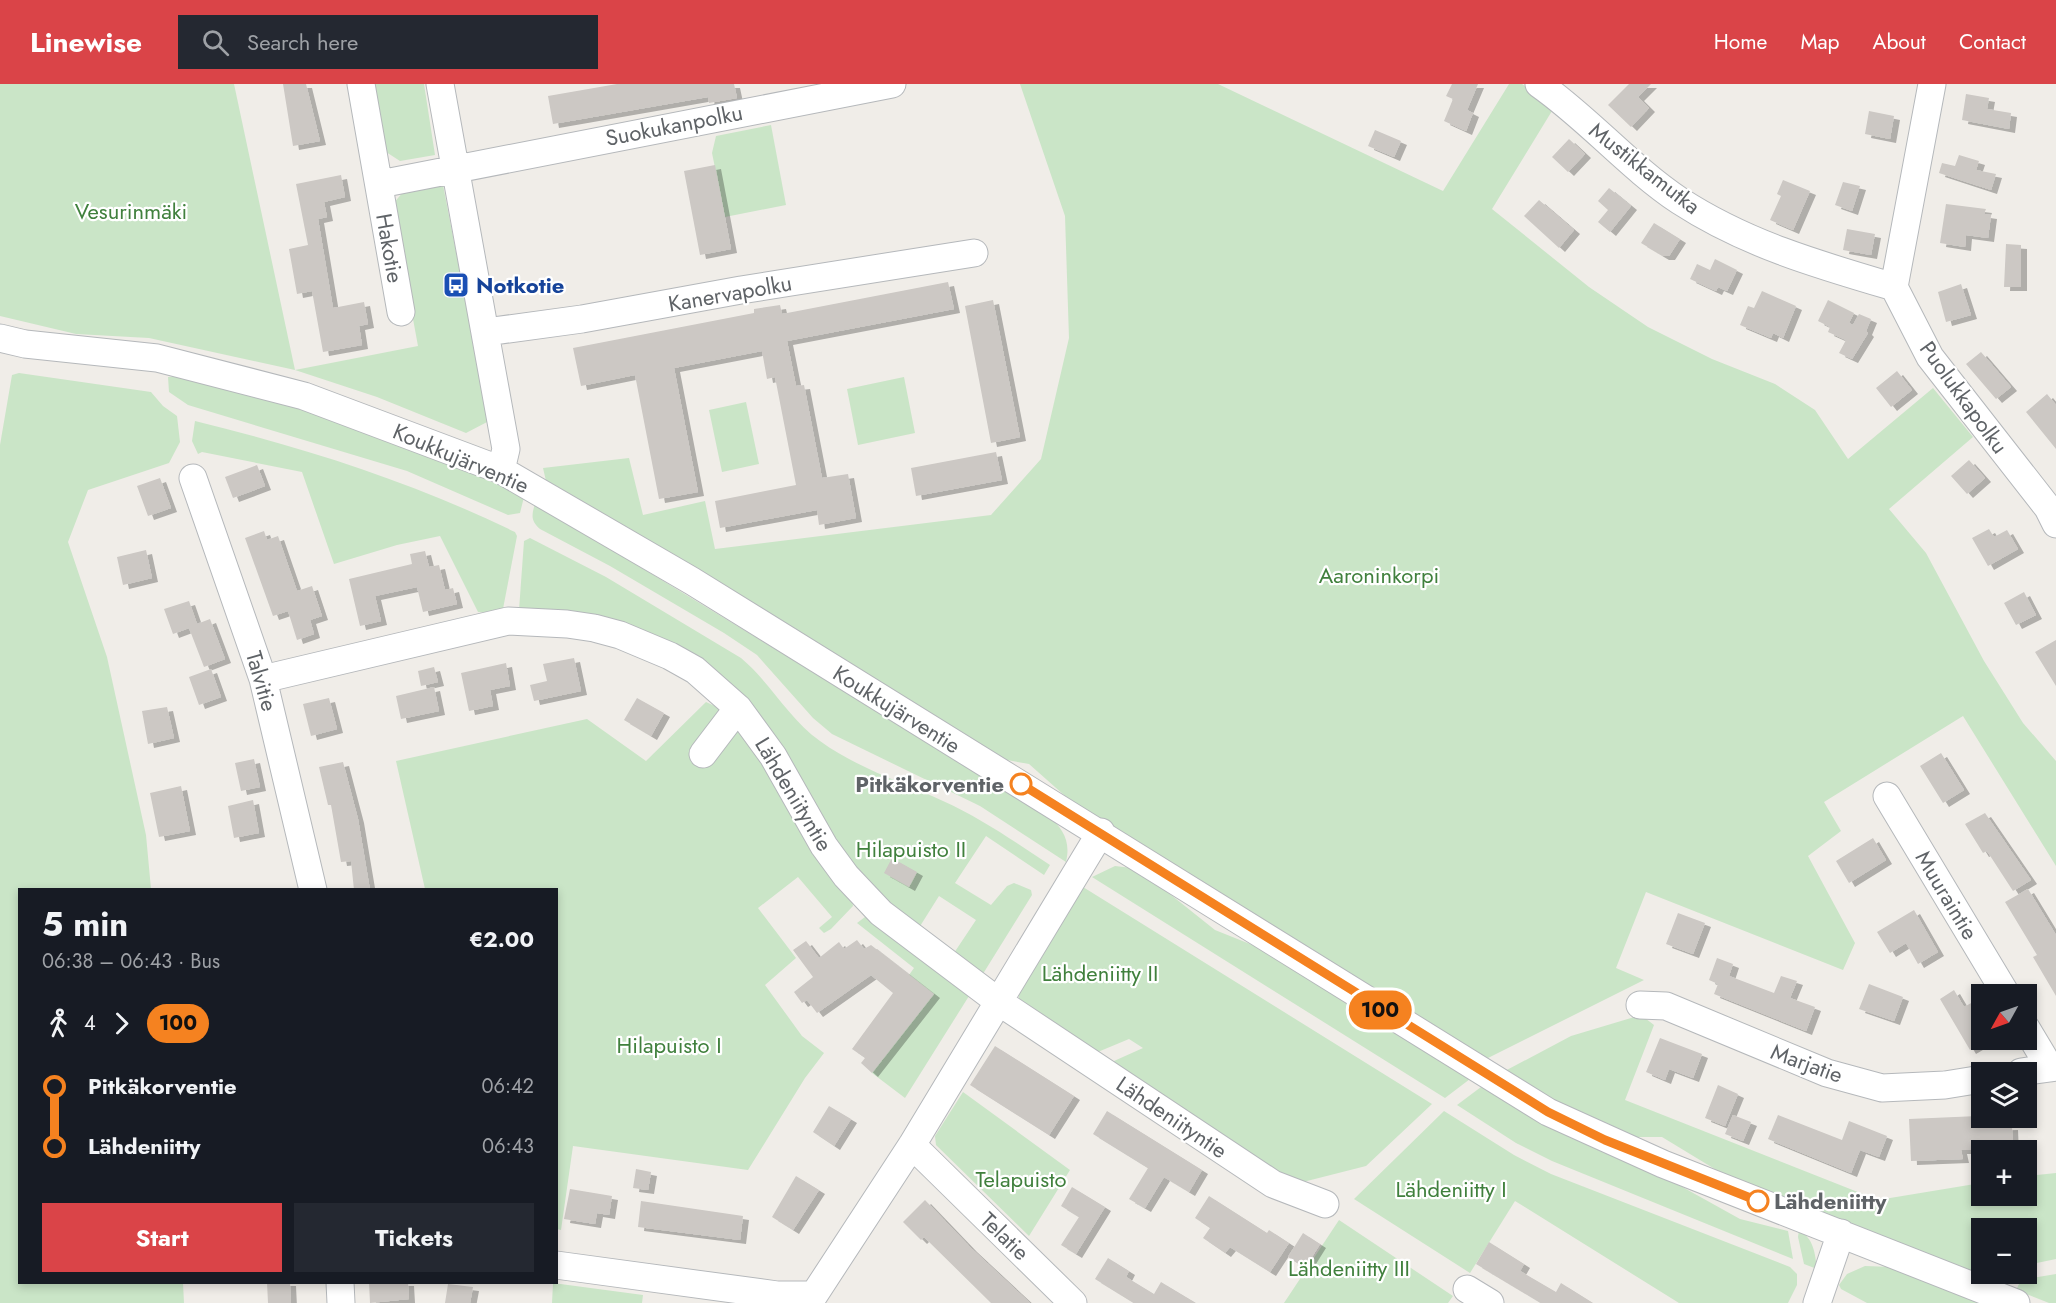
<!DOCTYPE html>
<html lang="en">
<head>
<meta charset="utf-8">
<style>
	:root { --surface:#171b24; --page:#242831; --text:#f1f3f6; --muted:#9ea1a6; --accent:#da4448 }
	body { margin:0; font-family:Jost,sans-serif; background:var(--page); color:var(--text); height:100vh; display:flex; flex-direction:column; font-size:22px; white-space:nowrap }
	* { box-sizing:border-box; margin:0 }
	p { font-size:20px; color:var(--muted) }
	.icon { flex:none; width:33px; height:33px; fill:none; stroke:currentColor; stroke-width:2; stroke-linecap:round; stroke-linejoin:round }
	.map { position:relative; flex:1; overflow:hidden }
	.drawer { position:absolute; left:18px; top:804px; width:540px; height:396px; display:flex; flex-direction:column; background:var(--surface); border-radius:0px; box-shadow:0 3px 9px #0003 }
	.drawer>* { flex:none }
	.badge { padding:0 12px; border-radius:20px; font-size:21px; line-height:39px }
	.needle { width:39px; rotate:230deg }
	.tools { position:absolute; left:1971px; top:900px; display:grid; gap:12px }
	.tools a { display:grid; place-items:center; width:66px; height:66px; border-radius:0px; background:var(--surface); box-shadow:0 3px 9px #0003; font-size:30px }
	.map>.badge { position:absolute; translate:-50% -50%; box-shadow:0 0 0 3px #fff }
	.legs { display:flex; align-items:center; gap:9px; height:66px; padding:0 24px; font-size:20px }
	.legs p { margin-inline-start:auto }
	.summary { display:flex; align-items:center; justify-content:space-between; height:102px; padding:0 24px }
	h1 { font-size:33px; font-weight:700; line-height:45px }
	.action { display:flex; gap:12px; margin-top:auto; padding:12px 24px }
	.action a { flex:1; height:69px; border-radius:0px; background:var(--accent); color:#fff; font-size:24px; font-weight:700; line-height:69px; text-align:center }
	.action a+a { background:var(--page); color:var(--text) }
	ul { padding:0 24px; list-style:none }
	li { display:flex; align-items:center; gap:21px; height:60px; font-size:22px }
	li i { display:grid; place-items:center; width:9px; height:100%; margin:0 8px; background:currentColor }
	li i::after { content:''; width:15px; height:15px; margin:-8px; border:4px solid; border-radius:50%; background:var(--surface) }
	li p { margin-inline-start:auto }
	li:first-child i { background:linear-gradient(#0000 50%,currentColor 0) }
	li:last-child i { background:linear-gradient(currentColor 50%,#0000 0) }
	header { display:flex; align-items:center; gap:36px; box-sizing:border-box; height:84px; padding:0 30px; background:var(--accent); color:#fff }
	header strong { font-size:28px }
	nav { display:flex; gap:33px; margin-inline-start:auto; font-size:21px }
	.search { width:420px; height:54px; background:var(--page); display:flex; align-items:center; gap:15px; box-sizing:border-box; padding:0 21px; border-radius:0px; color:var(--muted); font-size:22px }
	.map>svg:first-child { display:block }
	.green { fill:#cae5c7 }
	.building { fill:#ccc8c4; filter:url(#shadow) }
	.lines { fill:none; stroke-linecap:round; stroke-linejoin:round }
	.minor-casing { stroke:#b5b8bb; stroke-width:29 }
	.minor { stroke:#fff; stroke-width:27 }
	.line-1-casing { stroke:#fff; stroke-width:14 }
	.line-1 { stroke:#f58220; stroke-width:9 }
	.stop-1-dot { fill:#fff; stroke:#f58220; stroke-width:3 }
	.labels { text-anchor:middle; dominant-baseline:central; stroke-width:4.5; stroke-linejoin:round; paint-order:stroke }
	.street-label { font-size:22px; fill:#5f6367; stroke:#fff }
	.park-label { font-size:22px; fill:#40803d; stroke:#fff }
	.transit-label { font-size:22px; font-weight:bold; fill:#164399; stroke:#fff; text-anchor:start }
	.stop-label { font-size:22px; font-weight:bold; fill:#5f6367; stroke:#fff; text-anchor:end }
</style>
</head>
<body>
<header>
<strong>Linewise</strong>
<div class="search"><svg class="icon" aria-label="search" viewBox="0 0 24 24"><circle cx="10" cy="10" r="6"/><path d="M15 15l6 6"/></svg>Search here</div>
<nav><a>Home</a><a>Map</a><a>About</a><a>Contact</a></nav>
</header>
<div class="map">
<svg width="2056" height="1219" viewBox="0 0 2056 1219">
	<defs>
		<filter id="shadow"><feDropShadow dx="6" dy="4" stdDeviation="0" flood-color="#0004"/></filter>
	</defs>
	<rect width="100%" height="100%" fill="#f0ede8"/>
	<path class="green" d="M 0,0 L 234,0 L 295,286 L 418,262 L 392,121 L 404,107 L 443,101 L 489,337 L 466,349 L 377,313 L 295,286 L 149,254 L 76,250 L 0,232 Z
		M 371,0 L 424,0 L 435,71 L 400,77 L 383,66 Z
		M 1020,0 L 1218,0 L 1443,107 L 1509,0 L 1522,0 L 1555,22 L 1492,125 L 1589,203 L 1648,243 L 1712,275 L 1775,300 L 1815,326 L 1848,375 L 1933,304 L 1973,353 L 1889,425 L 1926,469 L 1984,577 L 2023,639 L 2056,677 L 2056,782 L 1963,632 L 1824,718 L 1841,747 L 1808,772 L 1855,859 L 1843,886 L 1646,808 L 1616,884 L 1644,896 L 1484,976 L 1073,719 L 1029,680 L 996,674 L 546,397 L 543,384 L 629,374 L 643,431 L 705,417 L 715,465 L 991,431 L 1041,375 L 1069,254 L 1065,132 Z
		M 771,41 L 786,121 L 725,133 L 712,69 L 716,52 Z
		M 19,289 L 151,308 L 163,322 L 177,332 L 180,358 L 169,379 L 88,406 L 68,458 L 107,573 L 146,751 L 151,805 L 20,806 L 20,1198 L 183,1199 L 184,1219 L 0,1219 L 0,361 L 12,291 Z
		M 181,292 L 316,327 L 452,379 L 524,413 L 520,429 L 508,431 L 407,387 L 188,321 L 169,308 L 168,293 Z
		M 904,293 L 915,349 L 858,361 L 847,305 Z
		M 746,318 L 759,380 L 722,388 L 709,326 Z
		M 195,337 C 306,364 412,398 515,448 L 517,452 L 502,530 L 478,528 L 440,452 L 397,461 L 334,480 L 302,388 L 202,368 L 198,370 L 192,357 Z
		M 535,419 L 1048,731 C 1063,745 1071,757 1066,778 L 980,722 L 832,650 L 813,634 L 757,571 L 724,549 L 610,482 L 540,445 C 530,436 532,431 535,419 Z
		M 530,454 L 606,493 L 741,574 C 770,598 788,634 820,657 C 857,684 902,698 943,717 C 981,734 1015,758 1050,781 L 1044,791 L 986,752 L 955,799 L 991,821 L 1007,802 L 1014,799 L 1031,806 L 1032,811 L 981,893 L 952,872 L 976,836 L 939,812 L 917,847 L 849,779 L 724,598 L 519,526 L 524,457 Z
		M 706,618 L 730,629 L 852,816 L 853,822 L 831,845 L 824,849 L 819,844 L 832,833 L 798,793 L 758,824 L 796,874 L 765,901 L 802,952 L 824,969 L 805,994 L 748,1086 L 573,1062 L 561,1146 L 557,1145 L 556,806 L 425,805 L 396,677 L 587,635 L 646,677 Z
		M 1115,782 L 1132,784 L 1156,799 L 1215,846 L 1265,866 L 1470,995 L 1445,1014 L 1092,793 Z
		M 1083,803 L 1432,1020 L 1366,1082 L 1303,1098 L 1279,1092 L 1112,982 L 1114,977 L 1143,964 L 1129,955 L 1093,970 L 1019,917 L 1019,908 Z
		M 865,833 L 869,833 L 969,912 L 905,1014 L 872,989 L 909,891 L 914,884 L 857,839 Z
		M 1641,931 L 1654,941 L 1625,1016 L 1878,1116 L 1981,1099 L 1982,1112 L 2026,1112 L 2027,1092 L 2056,1089 L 2056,1175 L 2027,1181 L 2026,1144 L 1982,1144 L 1982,1190 L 2002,1190 L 1999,1197 L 1747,1100 L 1718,1087 L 1662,1053 L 1634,1053 L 1611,1048 L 1503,988 L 1571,952 Z
		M 1481,1003 L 1532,1032 L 1650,1085 L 1740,1135 L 1788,1147 L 1793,1175 L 1552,1077 L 1516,1059 L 1457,1021 Z
		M 963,1008 L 1070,1086 L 1029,1152 L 936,1061 L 935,1052 Z
		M 1444,1027 L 1514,1071 L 1551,1090 L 1790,1183 L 1797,1190 L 1797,1201 L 1788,1219 L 1679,1219 L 1515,1117 L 1470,1189 L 1354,1115 Z
		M 1339,1136 L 1453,1212 L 1448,1219 L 1284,1219 Z
		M 1799,1146 C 1814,1155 1815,1169 1817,1185 L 1804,1180 L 1798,1153 Z
		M 1865,1182 L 1892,1183 L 1989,1219 L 1867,1219 L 1841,1205 L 1839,1201 L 1847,1190 Z
		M 2056,1190 L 2056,1219 L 2049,1219 L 2016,1206 L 2021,1196 Z
		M 553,1199 L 643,1211 L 642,1219 L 552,1219 Z"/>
	<path class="building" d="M 283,0 L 306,0 L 320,57 L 293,62 Z
		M 617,0 L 734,0 L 737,14 L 709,19 L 708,13 L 553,40 L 548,12 Z
		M 1452,0 L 1478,0 L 1467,26 L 1473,29 L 1466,47 L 1444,37 L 1453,15 L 1446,12 Z
		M 1629,0 L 1651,0 L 1638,13 L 1649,24 L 1631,43 L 1608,21 Z
		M 1966,10 L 1989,14 L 1987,25 L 2011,29 L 2009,45 L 1962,36 Z
		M 1869,27 L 1894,32 L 1890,55 L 1865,50 Z
		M 1375,46 L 1401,57 L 1394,73 L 1368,62 Z
		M 1569,55 L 1585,70 L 1568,88 L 1552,73 Z
		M 1959,71 L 1979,77 L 1976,86 L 1996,90 L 1991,106 L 1939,89 L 1942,79 L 1955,82 Z
		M 715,81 L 731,165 L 700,171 L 684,87 Z
		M 341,91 L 345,113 L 324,118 L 327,133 L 318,135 L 333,224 L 364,218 L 368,240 L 359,242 L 362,261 L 323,268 L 312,207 L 297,210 L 289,165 L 308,161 L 296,100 Z
		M 1783,96 L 1810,107 L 1793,146 L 1770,136 L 1781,112 L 1777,110 Z
		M 1843,98 L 1860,102 L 1852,127 L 1835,121 Z
		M 1609,104 L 1631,122 L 1610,148 L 1598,138 L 1608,126 L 1598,117 Z
		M 1539,116 L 1574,146 L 1559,164 L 1524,132 Z
		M 1946,120 L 1986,125 L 1984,130 L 1991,131 L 1988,154 L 1966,151 L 1965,163 L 1940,159 Z
		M 1654,139 L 1680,155 L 1669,172 L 1663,172 L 1641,159 Z
		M 1847,145 L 1875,150 L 1871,171 L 1843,166 Z
		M 2006,160 L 2021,161 L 2021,203 L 2004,203 Z
		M 1715,175 L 1737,186 L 1727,207 L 1718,203 L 1716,207 L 1690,195 L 1697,180 L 1710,186 Z
		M 948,198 L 954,225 L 787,257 L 796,302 L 804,301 L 822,394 L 848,390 L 856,434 L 819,441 L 817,426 L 720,444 L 715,417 L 796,401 L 775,293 L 767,295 L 762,267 L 674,284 L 698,408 L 659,415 L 635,291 L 581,302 L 573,264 L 754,229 L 754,225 L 780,221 L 782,230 Z
		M 1961,200 L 1971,231 L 1946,238 L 1938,208 Z
		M 1762,207 L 1796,222 L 1783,254 L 1773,249 L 1771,254 L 1740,241 L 1748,222 L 1754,224 Z
		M 993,216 L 1020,353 L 991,359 L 965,222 Z
		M 1828,216 L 1854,229 L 1849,239 L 1853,241 L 1859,230 L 1871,235 L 1866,247 L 1868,249 L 1852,275 L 1839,269 L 1846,256 L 1828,248 L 1830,243 L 1818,237 Z
		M 1981,268 L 2011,303 L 1996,315 L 1966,280 Z
		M 1897,287 L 1912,306 L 1891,323 L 1876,304 Z
		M 2047,310 L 2056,321 L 2056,365 L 2026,328 Z
		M 996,368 L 1002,396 L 916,412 L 911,384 Z
		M 1969,376 L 1985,394 L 1967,410 L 1951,392 Z
		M 257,381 L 265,402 L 233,414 L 225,393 Z
		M 160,394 L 171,424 L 148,432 L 137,402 Z
		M 1989,445 L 1994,453 L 2007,446 L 2018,465 L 1988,482 L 1972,454 Z
		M 264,447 L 267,456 L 278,452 L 297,507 L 312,502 L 322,532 L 310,536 L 314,550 L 297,556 L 288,527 L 273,532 L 245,454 Z
		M 146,466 L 152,494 L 123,501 L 117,473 Z
		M 425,467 L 429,483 L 439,481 L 445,506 L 453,504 L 457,520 L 423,528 L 417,503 L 375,512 L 381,537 L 360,542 L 349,495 L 412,480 L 410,470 Z
		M 2024,508 L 2036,531 L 2016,541 L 2004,519 Z
		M 189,517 L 197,540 L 210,535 L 225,575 L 204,583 L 189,544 L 173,550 L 164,525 Z
		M 2056,556 L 2056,602 L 2035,568 Z
		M 574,574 L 581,607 L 534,617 L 530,601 L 547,597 L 543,580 Z
		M 506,579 L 510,602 L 490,606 L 493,622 L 469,627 L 461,589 Z
		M 434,583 L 438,598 L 421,602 L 418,587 Z
		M 211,585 L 221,613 L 199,621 L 189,593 Z
		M 434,603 L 439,627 L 401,635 L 396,612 Z
		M 329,614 L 337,645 L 311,652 L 303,620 Z
		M 637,614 L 664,629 L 651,652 L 624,636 Z
		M 167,623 L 174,654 L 148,660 L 142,627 Z
		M 1941,669 L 1964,706 L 1943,719 L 1920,682 Z
		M 254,675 L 260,703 L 241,707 L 235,679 Z
		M 343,678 L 358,735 L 370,806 L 354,806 L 351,777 L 341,778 L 331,721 L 328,721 L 319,683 Z
		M 181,702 L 190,747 L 159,753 L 150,709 Z
		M 253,716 L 259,749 L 234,754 L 228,722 Z
		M 1985,729 L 2031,796 L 2013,807 L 1987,767 L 1983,769 L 1965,740 Z
		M 1873,754 L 1886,776 L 1849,799 L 1836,777 Z
		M 892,774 L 917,788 L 909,803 L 884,789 Z
		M 2028,805 L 2056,851 L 2056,912 L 2033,873 L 2037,871 L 2005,818 Z
		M 1914,826 L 1938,868 L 1918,880 L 1906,859 L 1890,869 L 1877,848 Z
		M 1678,829 L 1705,839 L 1693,870 L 1666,860 Z
		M 857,856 L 864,865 L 871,861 L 934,910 L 872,989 L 861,979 L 865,974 L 852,965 L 893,909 L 871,891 L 817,929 L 807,916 L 802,919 L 794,908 L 813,893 L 793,866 L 806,857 L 819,874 L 839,858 L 844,865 Z
		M 1717,874 L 1733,880 L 1729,892 L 1774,909 L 1781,892 L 1797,897 L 1790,914 L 1815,923 L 1806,947 L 1714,910 L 1718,900 L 1709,896 Z
		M 1869,900 L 1903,913 L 1894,937 L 1859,925 Z
		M 1954,906 L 1964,923 L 1973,918 L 1982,933 L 1982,959 L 1970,966 L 1940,915 Z
		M 1660,954 L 1702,970 L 1693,994 L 1669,985 L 1665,996 L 1646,988 Z
		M 995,962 L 1074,1012 L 1049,1051 L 970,1001 Z
		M 1718,1001 L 1738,1010 L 1725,1042 L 1705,1034 Z
		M 829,1022 L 851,1035 L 834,1062 L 813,1048 Z
		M 1107,1027 L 1202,1086 L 1189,1108 L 1164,1093 L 1145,1124 L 1129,1115 L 1148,1084 L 1093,1050 Z
		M 1733,1031 L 1751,1038 L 1743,1057 L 1725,1050 Z
		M 1778,1031 L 1842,1056 L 1849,1037 L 1887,1052 L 1879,1073 L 1860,1066 L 1851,1089 L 1768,1055 Z
		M 1978,1032 L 1978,1043 L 2012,1042 L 2013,1066 L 1961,1066 L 1963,1075 L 1911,1077 L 1909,1035 Z
		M 636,1085 L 651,1088 L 648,1106 L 633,1104 Z
		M 796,1092 L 819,1106 L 793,1146 L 772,1133 Z
		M 1072,1103 L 1105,1123 L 1076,1170 L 1061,1161 L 1079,1133 L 1061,1122 Z
		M 570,1105 L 612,1112 L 609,1131 L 597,1129 L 595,1140 L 564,1135 Z
		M 1209,1112 L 1267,1149 L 1269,1146 L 1289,1159 L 1270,1188 L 1230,1163 L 1225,1169 L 1203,1154 L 1210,1144 L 1195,1134 Z
		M 925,1116 L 971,1164 L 1030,1219 L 991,1219 L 924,1153 L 921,1156 L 903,1138 Z
		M 641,1117 L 743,1132 L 740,1156 L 638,1143 Z
		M 1303,1149 L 1320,1160 L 1305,1184 L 1288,1173 Z
		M 1489,1158 L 1524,1180 L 1520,1187 L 1556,1208 L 1561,1199 L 1593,1219 L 1541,1219 L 1476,1180 Z
		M 1108,1174 L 1129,1187 L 1126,1193 L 1154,1210 L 1161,1198 L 1196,1219 L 1134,1219 L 1095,1195 Z
		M 267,1198 L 290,1198 L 291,1219 L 268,1219 Z
		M 369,1198 L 408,1198 L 409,1215 L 370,1219 Z
		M 448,1200 L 473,1203 L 470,1219 L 445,1219 Z"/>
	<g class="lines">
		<g class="minor-casing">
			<path id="minor" d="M 361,0 L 401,228
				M 440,0 L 506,365 L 501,386
				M 1539,0 C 1589,35 1629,83 1680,117 C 1746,160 1819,181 1894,203
				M 1932,0 L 1894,203 L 1930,273 L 2048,424 L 2056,440
				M 380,100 L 892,0
				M 486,248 L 582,235 L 741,206 L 974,169
				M 0,254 L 25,260 L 157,274 L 304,312 L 501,386 L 692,497 L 1548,1028 L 1663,1080 L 2016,1219
				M 193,394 L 263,595 L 313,806
				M 263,595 L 508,537 L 567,540 L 594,544 L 620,551 L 670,572 L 695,586 L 738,624 L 773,672 L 824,762 L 846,792 L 881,829 L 999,918 L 1273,1100 L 1325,1120
				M 703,670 L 738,624
				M 1887,712 L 2006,910
				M 1640,921 L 1666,922 L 1827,989 L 1882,1004 L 1945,1001 L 1982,995
				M 2026,944 L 2050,984
				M 2021,988 L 2056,983
				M 912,1061 L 1073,1219
				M 556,1181 L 777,1211 L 814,1211 L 912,1061 L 1101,748
				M 340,1198 L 341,1219
				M 1467,1205 L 1490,1219
				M 1817,1219 L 1841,1149"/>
		</g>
		<use href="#minor" class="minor"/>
	</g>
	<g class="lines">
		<g class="line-1-casing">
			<path id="line-1" d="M 1021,700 L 1548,1028 L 1605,1056 L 1758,1117"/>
		</g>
		<use href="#line-1" class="line-1"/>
	</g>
	<defs>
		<g id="bus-square" transform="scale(1.35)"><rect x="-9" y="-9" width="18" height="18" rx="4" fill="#1a4fb4" stroke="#fff"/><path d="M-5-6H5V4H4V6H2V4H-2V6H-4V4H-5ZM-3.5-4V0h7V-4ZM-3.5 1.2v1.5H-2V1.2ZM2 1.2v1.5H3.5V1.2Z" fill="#fff"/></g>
	</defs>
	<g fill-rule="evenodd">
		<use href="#bus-square" x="456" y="201"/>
	</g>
	<g class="stop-1-dot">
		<circle cx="1021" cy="700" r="10"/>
		<circle cx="1758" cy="1117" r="10"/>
	</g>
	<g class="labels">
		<g class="street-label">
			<text transform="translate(674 41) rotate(-11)">Suokukanpolku</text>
			<text transform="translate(1645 84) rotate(38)">Mustikkamutka</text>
			<text transform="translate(390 164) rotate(80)">Hakotie</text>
			<text transform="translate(730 209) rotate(-10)">Kanervapolku</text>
			<text transform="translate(1964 313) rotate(54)">Puolukkapolku</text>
			<text transform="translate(461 374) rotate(23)">Koukkujärventie</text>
			<text transform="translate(262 597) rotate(74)">Talvitie</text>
			<text transform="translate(897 625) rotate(32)">Koukkujärventie</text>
			<text transform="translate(794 710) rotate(59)">Lähdeniityntie</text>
			<text transform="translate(1947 811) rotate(59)">Muuraintie</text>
			<text transform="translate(1807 979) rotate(20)">Marjatie</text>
			<text transform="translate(1172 1033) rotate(34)">Lähdeniityntie</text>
			<text transform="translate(1005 1152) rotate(44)">Telatie</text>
		</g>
		<g class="park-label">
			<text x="131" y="127">Vesurinmäki</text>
			<text x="1379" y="491">Aaroninkorpi</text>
			<text x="911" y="765">Hilapuisto II</text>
			<text x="1100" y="889">Lähdeniitty II</text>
			<text x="669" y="961">Hilapuisto I</text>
			<text x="1021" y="1095">Telapuisto</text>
			<text x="1451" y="1105">Lähdeniitty I</text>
			<text x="1349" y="1184">Lähdeniitty III</text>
		</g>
		<g class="transit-label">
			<text x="476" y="201">Notkotie</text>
		</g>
		<g class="stop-label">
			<text x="1004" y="700">Pitkäkorventie</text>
			<text x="1774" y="1117" text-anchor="start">Lähdeniitty</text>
		</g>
	</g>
</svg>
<div class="tools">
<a><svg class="needle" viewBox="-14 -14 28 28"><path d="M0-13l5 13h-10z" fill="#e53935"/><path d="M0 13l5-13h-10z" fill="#9ea1a6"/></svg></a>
<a><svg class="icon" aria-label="layers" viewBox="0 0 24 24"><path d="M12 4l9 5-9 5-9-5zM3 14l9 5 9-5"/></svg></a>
<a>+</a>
<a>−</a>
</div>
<b class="badge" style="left:1380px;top:926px;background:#f58220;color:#111">100</b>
<section class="drawer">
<div class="summary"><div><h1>5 min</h1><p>06:38 – 06:43 · Bus</p></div><b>€2.00</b></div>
<div class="legs"><svg class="icon" aria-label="walk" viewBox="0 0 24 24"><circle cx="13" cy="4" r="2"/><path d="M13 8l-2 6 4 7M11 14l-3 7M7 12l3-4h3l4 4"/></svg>4<svg class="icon" aria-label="forward" viewBox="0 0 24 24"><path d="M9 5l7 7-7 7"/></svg><b class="badge" style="background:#f58220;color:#111">100</b></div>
<ul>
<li><i style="color:#f58220"></i><b>Pitkäkorventie</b><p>06:42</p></li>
<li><i style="color:#f58220"></i><b>Lähdeniitty</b><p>06:43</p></li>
</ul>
<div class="action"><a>Start</a><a>Tickets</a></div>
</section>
</div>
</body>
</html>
